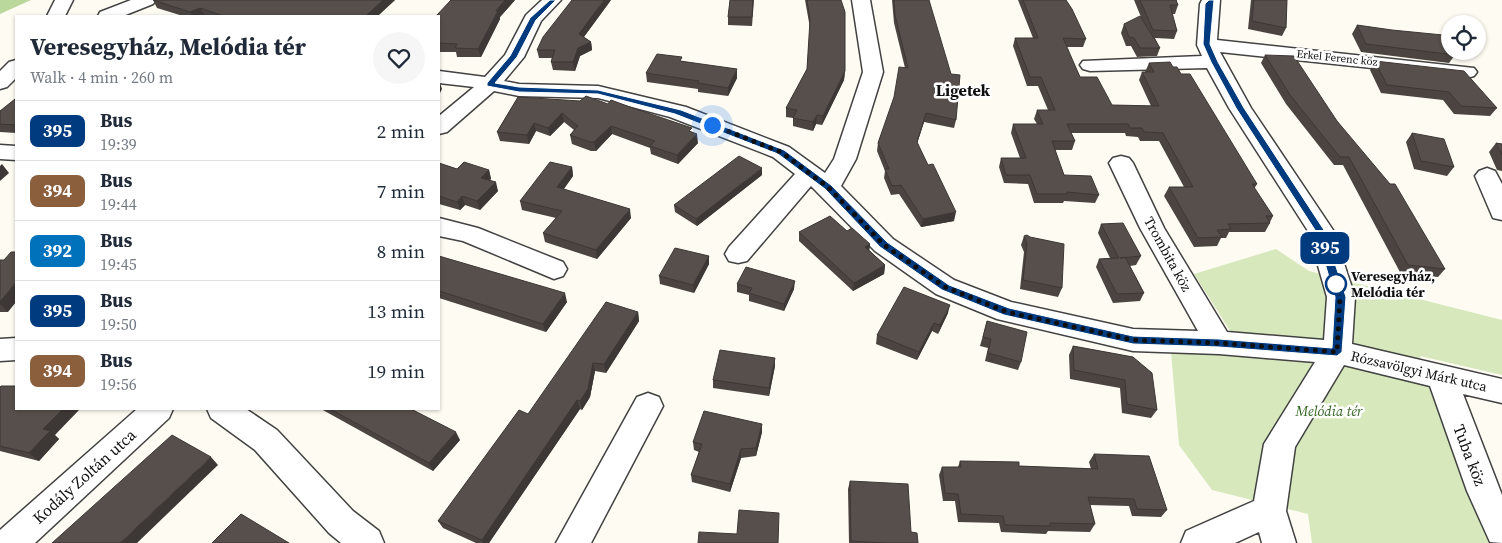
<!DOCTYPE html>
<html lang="en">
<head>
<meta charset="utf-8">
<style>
	:root { --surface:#fff; --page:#f6f6f7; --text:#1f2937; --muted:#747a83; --line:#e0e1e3 }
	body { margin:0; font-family:"Source Serif 4",serif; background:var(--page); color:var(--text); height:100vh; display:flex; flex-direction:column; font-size:19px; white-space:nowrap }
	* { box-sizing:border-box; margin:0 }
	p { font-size:16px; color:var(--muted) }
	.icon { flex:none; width:28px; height:28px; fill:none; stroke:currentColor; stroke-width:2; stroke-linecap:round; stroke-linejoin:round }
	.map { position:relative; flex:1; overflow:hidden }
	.details { position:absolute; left:15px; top:15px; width:425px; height:395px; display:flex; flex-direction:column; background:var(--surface); border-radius:0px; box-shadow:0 1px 4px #0004 }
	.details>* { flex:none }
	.badge { padding:0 10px; border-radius:8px; font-size:18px; line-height:32px }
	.tools { position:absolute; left:1441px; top:15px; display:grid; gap:10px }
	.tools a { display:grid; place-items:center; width:45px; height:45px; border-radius:50%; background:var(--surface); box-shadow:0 1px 4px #0004; font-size:25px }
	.you { position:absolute; width:25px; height:25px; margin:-12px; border:4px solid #fff; border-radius:50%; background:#1a73e8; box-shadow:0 0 0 8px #1a73e833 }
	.map>.badge { position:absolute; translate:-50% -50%; box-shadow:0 0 0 2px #fff }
	.round { display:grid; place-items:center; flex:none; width:52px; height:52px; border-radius:26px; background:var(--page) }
	.head { display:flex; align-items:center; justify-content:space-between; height:85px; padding:0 15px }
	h1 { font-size:24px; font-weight:700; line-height:38px }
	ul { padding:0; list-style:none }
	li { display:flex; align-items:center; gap:15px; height:60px; padding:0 15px; border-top:1px solid var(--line) }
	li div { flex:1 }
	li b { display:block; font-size:19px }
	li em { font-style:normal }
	li .badge { min-width:55px; font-weight:700; text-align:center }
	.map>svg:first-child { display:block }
	.green { fill:#d6e8bc }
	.forest { fill:#bbd89c }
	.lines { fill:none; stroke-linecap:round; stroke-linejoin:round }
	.minor-casing { stroke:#424242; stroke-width:3 }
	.minor { fill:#fff; fill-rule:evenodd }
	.wall { fill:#4b4441 }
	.shaded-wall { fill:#3d3735 }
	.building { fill:#574f4c; stroke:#3d3735 }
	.line { fill:#003b80; stroke:#fff }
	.walk { stroke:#0f0f0f; stroke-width:5; stroke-dasharray:0 9 }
	.stop-dot { fill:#fff; stroke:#003b80; stroke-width:2.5 }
	.labels { text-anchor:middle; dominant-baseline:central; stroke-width:5; stroke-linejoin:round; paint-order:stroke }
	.far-street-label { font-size:11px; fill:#0f0f0f; stroke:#fff }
	.street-label { font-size:14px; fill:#0f0f0f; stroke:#fff }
	.stop-label { font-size:14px; font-weight:bold; fill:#0f0f0f; stroke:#fff; text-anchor:start }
	.park-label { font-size:14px; font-style:italic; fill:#346521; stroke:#fff }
	.far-district-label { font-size:16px; font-weight:bold; fill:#0f0f0f; stroke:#fff }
	.near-street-label { font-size:16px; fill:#0f0f0f; stroke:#fff }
</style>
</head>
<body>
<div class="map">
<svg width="1502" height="543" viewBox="0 0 1502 543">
	<rect width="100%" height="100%" fill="#fefbf2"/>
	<path class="green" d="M 1276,249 L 1309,271 L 1502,320 L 1502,375 L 1420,356 L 1489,543 L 1312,543 L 1308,514 L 1212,490 L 1179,445 L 1171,352 L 1243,351 L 1194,274 Z"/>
	<path class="forest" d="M 0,0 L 31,0 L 0,14 Z"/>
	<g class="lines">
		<g class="minor-casing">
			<path id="minor" d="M 55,0 L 73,0 L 65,16 L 47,16 Z
				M 131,0 L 156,0 L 153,4 L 123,16 L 98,16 L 100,12 Z
				M 542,0 L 561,0 L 541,21 L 524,57 L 504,81 L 519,84 L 598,86 L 686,107 L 789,147 L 825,173 L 834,159 L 863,72 L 852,0 L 870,0 L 883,72 L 856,159 L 841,186 L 893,239 L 954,280 L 1011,302 L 1133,329 L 1198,331 L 1140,228 L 1109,163 L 1113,158 L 1121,156 L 1129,158 L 1133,163 L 1164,228 L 1227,332 L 1324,340 L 1327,297 L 1308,231 L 1229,108 L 1207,68 L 1090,71 L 1083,69 L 1080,65 L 1083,61 L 1202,56 L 1197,45 L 1200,4 L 1202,0 L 1220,0 L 1217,40 L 1474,68 L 1477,72 L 1474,76 L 1467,78 L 1220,52 L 1251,108 L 1333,230 L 1355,297 L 1352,344 L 1502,379 L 1502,403 L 1463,394 L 1502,495 L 1502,543 L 1490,542 L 1467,491 L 1430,386 L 1344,365 L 1295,447 L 1286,511 L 1296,543 L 1262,543 L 1259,532 L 1235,543 L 1181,543 L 1186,531 L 1254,501 L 1264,444 L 1315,362 L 1219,354 L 1133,351 L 997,319 L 936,294 L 875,251 L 811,186 L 747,261 L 738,263 L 729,261 L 725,254 L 729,247 L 795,174 L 773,157 L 670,117 L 598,98 L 519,96 L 494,91 L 447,132 L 439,134 L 439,116 L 474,87 L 439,83 L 439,71 L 485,77 L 505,55 L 526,15 Z
				M 16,60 L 16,78 L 7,87 L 0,89 L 0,71 L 9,62 Z
				M 0,145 L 16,146 L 16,160 L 0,159 Z
				M 1487,168 L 1495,171 L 1502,184 L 1502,220 L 1493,218 L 1475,176 L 1479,171 Z
				M 439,218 L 478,228 L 563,262 L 567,269 L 563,276 L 554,279 L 463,241 L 439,236 Z
				M 16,338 L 16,360 L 0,361 L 0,339 Z
				M 648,393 L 659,397 L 663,406 L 591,543 L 556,543 L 637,397 Z
				M 137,409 L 173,409 L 169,418 L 35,543 L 0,543 L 0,530 Z
				M 207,409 L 246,409 L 277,430 L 353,511 L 379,531 L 384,543 L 341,543 L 329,533 L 255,450 L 211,418 Z"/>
		</g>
		<use href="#minor" class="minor"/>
	</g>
	<path class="wall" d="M 153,0 L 395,0 L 378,16 L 386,16 L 183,16 L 157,8 Z
		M 451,0 L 515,0 L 500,17 L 500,19 L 481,57 L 457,57 L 456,52 L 439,52 L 439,16 Z
		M 611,0 L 584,37 L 591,42 L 592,50 L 580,56 L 575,71 L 553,70 L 551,62 L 552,58 L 539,58 L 537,50 Z
		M 730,0 L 754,0 L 752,26 L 728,25 L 728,17 Z
		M 805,0 L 841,0 L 845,71 L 844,80 L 822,125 L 816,124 L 813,131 L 793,126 L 793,118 L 786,117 L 786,108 L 807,69 L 810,28 Z
		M 892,0 L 929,0 L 956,120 L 954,128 L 924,122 L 917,143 L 954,221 L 921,227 L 899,194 L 891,195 L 884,178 L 885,171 L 877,151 L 878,143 L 905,68 L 894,23 Z
		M 1018,0 L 1066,0 L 1086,39 L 1083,47 L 1066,47 L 1080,77 L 1112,105 L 1151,106 L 1139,80 L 1142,72 L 1145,72 L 1149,63 L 1173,67 L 1181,74 L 1257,184 L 1254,189 L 1273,216 L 1270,222 L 1270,223 L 1265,232 L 1229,232 L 1226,238 L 1221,238 L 1217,246 L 1194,247 L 1164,196 L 1169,187 L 1184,187 L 1159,141 L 1140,141 L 1138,137 L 1126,136 L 1125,133 L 1071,133 L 1075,141 L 1072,150 L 1055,150 L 1064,175 L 1099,195 L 1095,203 L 1064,201 L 1063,203 L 1034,203 L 1028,184 L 1004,183 L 999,167 L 1001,158 L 1020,158 L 1011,133 L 1013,124 L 1037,124 L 1034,119 L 1037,110 L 1048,110 L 1038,86 L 1027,86 L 1013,46 L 1015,38 L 1033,38 Z
		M 1134,0 L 1177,0 L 1176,2 L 1178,5 L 1175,14 L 1172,14 L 1177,31 L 1174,39 L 1155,38 L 1160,48 L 1157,56 L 1137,57 L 1131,46 L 1126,46 L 1121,33 L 1124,24 L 1141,17 Z
		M 1251,0 L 1287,0 L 1286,28 L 1282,36 L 1248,29 Z
		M 1357,25 L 1455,55 L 1449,63 L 1361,52 L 1352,34 Z
		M 1265,55 L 1337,121 L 1445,269 L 1438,277 L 1401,274 L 1343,165 L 1334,165 L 1286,104 L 1261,63 Z
		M 682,61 L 737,78 L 728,96 L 698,92 L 698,89 L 647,82 L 646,73 Z
		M 1375,61 L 1497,108 L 1490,116 L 1454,114 L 1443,100 L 1381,93 L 1370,70 Z
		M 518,97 L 692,132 L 698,143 L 678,164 L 651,154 L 650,148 L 612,134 L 596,151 L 591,151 L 572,144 L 570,135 L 574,130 L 564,122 L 550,136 L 536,131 L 529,144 L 500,141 L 497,132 Z
		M 16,99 L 16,133 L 0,132 L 0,111 Z
		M 1412,133 L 1454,167 L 1447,176 L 1414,169 L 1406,142 Z
		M 1496,143 L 1502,144 L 1502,171 L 1497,170 L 1489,152 Z
		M 439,163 L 457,169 L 489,170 L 491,179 L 489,180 L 498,191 L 480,210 L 465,205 L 460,210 L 439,204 Z
		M 572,167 L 573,176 L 564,189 L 631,218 L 597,259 L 545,242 L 543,233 L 556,218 L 522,210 L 520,201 Z
		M 762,175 L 697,226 L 675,212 L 674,205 Z
		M 1101,224 L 1141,256 L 1136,265 L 1130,266 L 1144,293 L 1140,301 L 1113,303 L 1096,267 L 1099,259 L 1110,258 L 1098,233 Z
		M 847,231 L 870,244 L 869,250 L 885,265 L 884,274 L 853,291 L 799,241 L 799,232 Z
		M 1024,236 L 1062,288 L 1058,297 L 1020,289 L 1024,252 L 1021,245 Z
		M 439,256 L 567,302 L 546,332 L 439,298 Z
		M 709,256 L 709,264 L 694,293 L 660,284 L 659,276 Z
		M 0,260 L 8,312 L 0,312 Z
		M 737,284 L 794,289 L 784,311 L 749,301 L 749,295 L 737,292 Z
		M 638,312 L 639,321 L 606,373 L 595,371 L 590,397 L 582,410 L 580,409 L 489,543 L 476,543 L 443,528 L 438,521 L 528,414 Z
		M 948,313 L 938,334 L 932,331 L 917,360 L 876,344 L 877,335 Z
		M 987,321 L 1021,362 L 1018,370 L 985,361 L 988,348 L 980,346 Z
		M 1073,346 L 1133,357 L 1157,410 L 1151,418 L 1122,413 L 1120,388 L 1070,379 L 1069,355 Z
		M 775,366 L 769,396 L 713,388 L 713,380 Z
		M 0,387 L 59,439 L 39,461 L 0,451 Z
		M 321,409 L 411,409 L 460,440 L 433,471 Z
		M 762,424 L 762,432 L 756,456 L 741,458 L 730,492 L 692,482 L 691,475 L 699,452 L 694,450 L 693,442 Z
		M 1094,454 L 1167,510 L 1161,517 L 1132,516 L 1129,506 L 1090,505 L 1095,524 L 1090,532 L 1048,531 L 1046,534 L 1001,532 L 999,523 L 958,522 L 955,501 L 943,501 L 939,475 L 942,467 L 958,467 L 960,461 L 1019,466 L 1091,469 L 1089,462 Z
		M 850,481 L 911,532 L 918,543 L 849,543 L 848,489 Z"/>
	<path class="shaded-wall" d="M 383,0 L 395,0 L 377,16 L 367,15 Z
		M 505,0 L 515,0 L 500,17 L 500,19 L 481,57 L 478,49 L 496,11 Z
		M 604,0 L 611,0 L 580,42 L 579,34 Z
		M 200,8 L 205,16 L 193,16 L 190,12 Z
		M 591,42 L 592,50 L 580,56 L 575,71 L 573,62 L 578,48 Z
		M 737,69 L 737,78 L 728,96 L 728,88 Z
		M 845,71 L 844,80 L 822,125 L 823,116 Z
		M 439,80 L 442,89 L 439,95 Z
		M 562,113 L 564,122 L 550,136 L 548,128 Z
		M 926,113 L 924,122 L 915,150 L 917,142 Z
		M 817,115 L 816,124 L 813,131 L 813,122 Z
		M 534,123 L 536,131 L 529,144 L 527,135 Z
		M 611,126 L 612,134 L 596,151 L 594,142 Z
		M 697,134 L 698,143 L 678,164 L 677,155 Z
		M 2,164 L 9,173 L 0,181 L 0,166 Z
		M 572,167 L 573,176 L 559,195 L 557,187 Z
		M 762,168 L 762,175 L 697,226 L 696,219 Z
		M 489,170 L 491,179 L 484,187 L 481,178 Z
		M 496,182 L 498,191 L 480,210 L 477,201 Z
		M 462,196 L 465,205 L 460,210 L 457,202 Z
		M 630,209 L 631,218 L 597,259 L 596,250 Z
		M 956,212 L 954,221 L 921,227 L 923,219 Z
		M 870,244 L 869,253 L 865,247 Z
		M 709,256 L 709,264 L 694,293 L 693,285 Z
		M 885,265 L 884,274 L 853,291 L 854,283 Z
		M 795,281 L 794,289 L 784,311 L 784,304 Z
		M 16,282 L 16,302 L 8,312 L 0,304 L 0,302 Z
		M 565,293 L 567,302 L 546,332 L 543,324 Z
		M 950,305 L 948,313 L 938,334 L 940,325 Z
		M 638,312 L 639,321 L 606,373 L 604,364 Z
		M 934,323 L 932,331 L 917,360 L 919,352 Z
		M 775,358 L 775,366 L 769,396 L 769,388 Z
		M 593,363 L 595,371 L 590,397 L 582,410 L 580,401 Z
		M 577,400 L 580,409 L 489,543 L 483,543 L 482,540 Z
		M 63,409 L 80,409 L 55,435 L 59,439 L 39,461 L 29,453 L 43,429 Z
		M 762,424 L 762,432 L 756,456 L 756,448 Z
		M 456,432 L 460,440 L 433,471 L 429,463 Z
		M 741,449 L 741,458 L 730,492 L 730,484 Z
		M 211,457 L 218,465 L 137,543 L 120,543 Z"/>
	<path class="building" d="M 153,0 L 383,0 L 367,15 L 386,16 L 224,16 L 200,8 L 190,12 Z
		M 451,0 L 505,0 L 496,11 L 498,11 L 478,49 L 455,48 L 457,44 L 439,43 L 439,16 L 436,16 Z
		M 572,0 L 604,0 L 579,34 L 591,42 L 578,48 L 573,62 L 551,62 L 555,50 L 537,50 L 543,37 Z
		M 730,0 L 753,0 L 752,17 L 728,17 Z
		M 807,0 L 841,0 L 845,12 L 845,71 L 823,116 L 817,115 L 813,122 L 793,118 L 797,110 L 786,108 L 807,69 L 810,20 Z
		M 894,0 L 929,0 L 951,74 L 960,75 L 956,120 L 926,113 L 917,142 L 928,165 L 933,164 L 956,212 L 923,219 L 901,185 L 892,186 L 885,169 L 889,169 L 878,143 L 894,97 L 899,67 L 908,68 L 895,15 Z
		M 1023,0 L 1066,0 L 1072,9 L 1086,39 L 1063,38 L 1080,77 L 1097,77 L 1112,105 L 1159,106 L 1142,72 L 1154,72 L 1149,63 L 1170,62 L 1173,67 L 1177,67 L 1181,74 L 1190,74 L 1257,184 L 1252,184 L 1273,216 L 1266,216 L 1270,223 L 1228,224 L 1231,229 L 1217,230 L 1222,237 L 1198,238 L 1169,187 L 1193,187 L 1163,133 L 1144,132 L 1142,128 L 1130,128 L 1128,124 L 1067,124 L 1075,141 L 1052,141 L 1064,175 L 1091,176 L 1099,195 L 1067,192 L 1067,194 L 1037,194 L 1030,175 L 1006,175 L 1001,158 L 1026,158 L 1013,124 L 1043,124 L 1037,110 L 1055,110 L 1041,77 L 1030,77 L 1015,38 L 1038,38 Z
		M 1140,0 L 1176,0 L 1178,5 L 1170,5 L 1177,31 L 1153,30 Z
		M 1254,0 L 1287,0 L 1286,28 L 1252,21 Z
		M 1140,16 L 1160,48 L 1140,48 L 1134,38 L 1129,37 L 1124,24 Z
		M 1357,25 L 1392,30 L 1443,35 L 1450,47 L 1450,51 L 1453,51 L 1455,55 L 1366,44 Z
		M 657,54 L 682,57 L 680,61 L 737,69 L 728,88 L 698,83 L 699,81 L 646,73 Z
		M 1265,55 L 1294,56 L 1337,121 L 1390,184 L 1395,184 L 1445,269 L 1408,265 L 1349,157 L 1340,157 L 1290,95 Z
		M 1375,61 L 1464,71 L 1497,108 L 1461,106 L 1449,92 L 1387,85 Z
		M 586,96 L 608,104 L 611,100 L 630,107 L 692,128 L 689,131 L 697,134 L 677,155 L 650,146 L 655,141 L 611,126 L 594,142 L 590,142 L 570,135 L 578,126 L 562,113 L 548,128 L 534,123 L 527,135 L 497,132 L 518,97 L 580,101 Z
		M 15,99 L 16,99 L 16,124 L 15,125 L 0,124 L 0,111 Z
		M 1412,133 L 1444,139 L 1454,167 L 1421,161 Z
		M 1496,143 L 1502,144 L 1502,155 Z
		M 739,156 L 762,168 L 696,219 L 674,205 Z
		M 464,162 L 489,170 L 481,178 L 496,182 L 477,201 L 462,196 L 457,202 L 439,196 L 439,163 L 457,169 Z
		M 550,162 L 572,167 L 557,187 L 630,209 L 596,250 L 543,233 L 562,211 L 520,201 Z
		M 830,216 L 847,231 L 852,228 L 870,244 L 865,247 L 885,265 L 854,283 L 799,232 Z
		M 1123,223 L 1141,256 L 1120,258 L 1125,257 L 1144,293 L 1117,294 L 1099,259 L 1119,258 L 1101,224 Z
		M 1027,235 L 1030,237 L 1064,244 L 1062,288 L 1023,280 L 1027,244 L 1024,236 Z
		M 675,248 L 709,256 L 693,285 L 659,276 Z
		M 11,252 L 16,252 L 16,282 L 0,302 L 0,260 L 4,260 Z
		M 439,256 L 565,293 L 543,324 L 439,291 Z
		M 746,267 L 795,281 L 784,304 L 749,293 L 752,288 L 737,284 Z
		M 904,287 L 950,305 L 940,325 L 934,323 L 919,352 L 877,335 Z
		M 606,302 L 638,312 L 604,364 L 593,363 L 588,389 L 580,401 L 577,400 L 482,540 L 438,521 L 519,410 L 528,414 Z
		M 987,321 L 1027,332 L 1021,362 L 988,353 L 991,339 L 983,337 Z
		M 1073,346 L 1133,357 L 1152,373 L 1157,410 L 1127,404 L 1125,380 L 1074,370 Z
		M 720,350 L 775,358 L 769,388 L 713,380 Z
		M 1,386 L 16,386 L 16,409 L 63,409 L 43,429 L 50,431 L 29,453 L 0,446 L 0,387 Z
		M 330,409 L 411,409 L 456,432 L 429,463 Z
		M 704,411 L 762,424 L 756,448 L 741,449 L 730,484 L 691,475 L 702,444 L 693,442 Z
		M 172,435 L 211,457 L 120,543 L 52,543 Z
		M 1094,454 L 1149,456 L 1167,510 L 1137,509 L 1134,499 L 1088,497 L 1095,524 L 1050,523 L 1051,526 L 1005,525 L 1003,516 L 961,514 L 958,494 L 945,493 L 942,467 L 961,467 L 960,461 L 1019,462 L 1019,466 L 1098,469 Z
		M 850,481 L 908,484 L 911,532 L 917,533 L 918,543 L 886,543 L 851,541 Z
		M 739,510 L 779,513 L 778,543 L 698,543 L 699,532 L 737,534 Z
		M 241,514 L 289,543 L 212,543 Z"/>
	<path class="line" d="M 550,0 L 556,0 L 536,20 L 517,57 L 495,83 L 519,87 L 598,90 L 681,110 L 784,150 L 831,185 L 887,242 L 949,285 L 1009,308 L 1133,336 L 1219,339 L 1332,348 L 1335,297 L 1315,230 L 1236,108 L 1211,62 L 1203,44 L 1205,4 L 1209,0 L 1214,0 L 1210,44 L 1218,62 L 1244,108 L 1324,230 L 1346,297 L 1342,352 L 1337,356 L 1219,347 L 1133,344 L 1004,315 L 942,290 L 880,247 L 825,189 L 778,154 L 675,114 L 598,94 L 519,92 L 487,86 L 487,83 L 510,56 L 530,18 Z"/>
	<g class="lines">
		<path class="walk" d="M 712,125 L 781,152 L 828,187 L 884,245 L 945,287 L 1007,312 L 1133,340 L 1219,343 L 1337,352 L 1340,297 L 1335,280 L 1336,284"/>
	</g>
	<circle class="stop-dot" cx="1336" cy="284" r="10"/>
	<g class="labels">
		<g class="far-street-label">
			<text transform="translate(1337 58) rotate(6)">Erkel Ferenc köz</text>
		</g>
		<g class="street-label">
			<text transform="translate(1168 254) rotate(61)">Trombita köz</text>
			<text transform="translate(1419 371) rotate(13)">Rózsavölgyi Márk utca</text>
		</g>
		<g class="stop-label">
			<text x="1351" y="276">Veresegyház,<tspan x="1351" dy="16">Melódia tér</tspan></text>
		</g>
		<g class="park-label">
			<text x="1329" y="411">Melódia tér</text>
		</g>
		<g class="far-district-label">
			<text x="963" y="90">Ligetek</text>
		</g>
		<g class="near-street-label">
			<text transform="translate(1470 455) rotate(69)">Tuba köz</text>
			<text transform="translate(84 476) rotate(-42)">Kodály Zoltán utca</text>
		</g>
	</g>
</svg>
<div class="tools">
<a><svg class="icon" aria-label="locate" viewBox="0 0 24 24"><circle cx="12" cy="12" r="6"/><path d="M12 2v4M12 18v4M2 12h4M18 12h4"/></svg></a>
</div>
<div class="you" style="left:712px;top:125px"></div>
<b class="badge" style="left:1325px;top:248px;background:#003b80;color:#fff">395</b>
<section class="details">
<div class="head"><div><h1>Veresegyház, Melódia tér</h1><p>Walk · 4 min · 260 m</p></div><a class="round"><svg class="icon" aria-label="heart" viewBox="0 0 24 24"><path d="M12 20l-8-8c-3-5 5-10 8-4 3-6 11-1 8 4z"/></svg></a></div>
<ul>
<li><span class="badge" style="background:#003b80;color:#fff">395</span><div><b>Bus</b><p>19:39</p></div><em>2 min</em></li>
<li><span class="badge" style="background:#8b5e3c;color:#fff">394</span><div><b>Bus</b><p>19:44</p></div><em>7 min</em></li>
<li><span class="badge" style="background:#0072bc;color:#fff">392</span><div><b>Bus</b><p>19:45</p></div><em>8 min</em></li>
<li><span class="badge" style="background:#003b80;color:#fff">395</span><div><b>Bus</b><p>19:50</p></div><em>13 min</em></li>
<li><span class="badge" style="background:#8b5e3c;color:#fff">394</span><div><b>Bus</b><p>19:56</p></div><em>19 min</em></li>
</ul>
</section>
</div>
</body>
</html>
